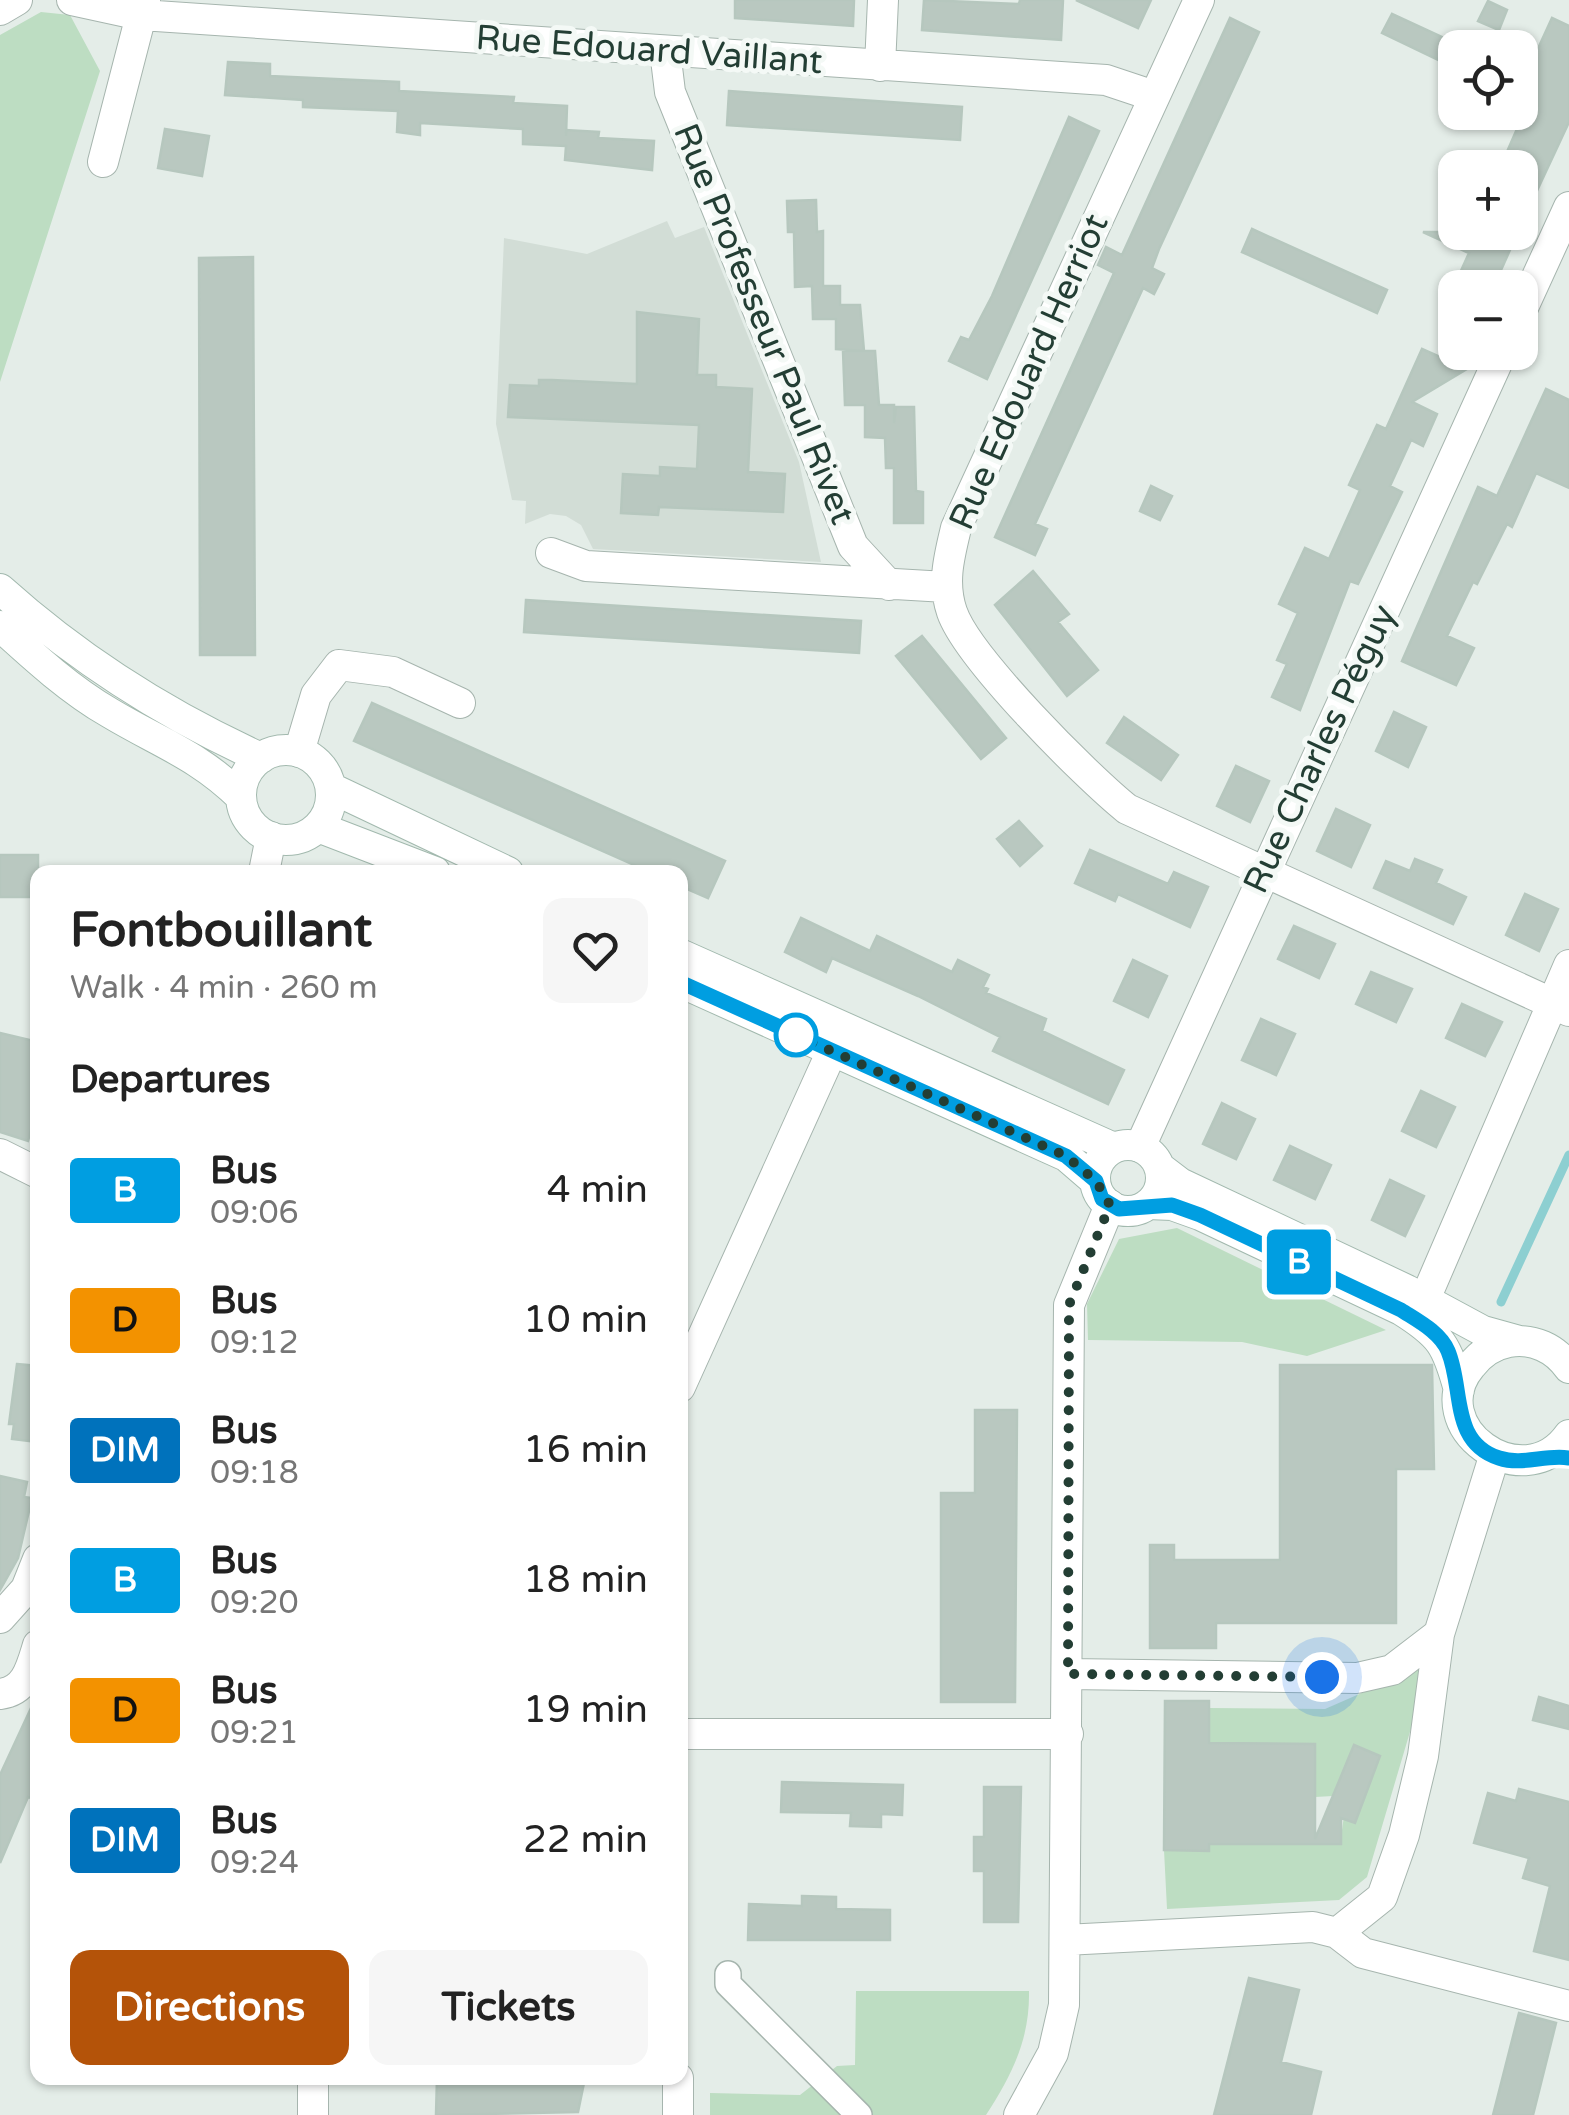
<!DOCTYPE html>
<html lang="en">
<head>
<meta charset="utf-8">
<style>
	:root { --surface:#fff; --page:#f6f6f6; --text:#222; --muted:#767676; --accent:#b45309 }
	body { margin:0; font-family:"Varela Round",sans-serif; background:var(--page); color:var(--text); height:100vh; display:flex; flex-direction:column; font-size:38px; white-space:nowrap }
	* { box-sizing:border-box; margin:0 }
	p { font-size:32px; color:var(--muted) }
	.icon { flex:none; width:55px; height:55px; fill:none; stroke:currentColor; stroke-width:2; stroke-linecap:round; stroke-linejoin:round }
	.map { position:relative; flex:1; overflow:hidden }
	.details { position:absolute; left:30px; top:865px; width:658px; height:1220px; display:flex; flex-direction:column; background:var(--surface); border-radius:20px; box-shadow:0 2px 8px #0004 }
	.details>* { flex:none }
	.badge { padding:0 20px; border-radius:8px; font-size:35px; line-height:65px }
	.controls { position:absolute; left:1438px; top:30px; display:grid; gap:20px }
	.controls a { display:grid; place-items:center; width:100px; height:100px; border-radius:20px; background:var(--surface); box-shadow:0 2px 8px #0004; font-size:50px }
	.you { position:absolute; width:50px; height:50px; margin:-25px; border:8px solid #fff; border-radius:50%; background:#1a73e8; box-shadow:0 0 0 15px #1a73e833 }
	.map>.badge { position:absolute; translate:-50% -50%; box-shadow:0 0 0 5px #fff }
	h2 { padding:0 40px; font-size:38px; line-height:90px }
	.round { display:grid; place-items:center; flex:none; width:105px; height:105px; border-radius:20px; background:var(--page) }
	.headline { display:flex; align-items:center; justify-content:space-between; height:170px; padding:0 40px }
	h1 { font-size:48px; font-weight:700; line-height:75px }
	.button { display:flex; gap:20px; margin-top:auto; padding:20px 40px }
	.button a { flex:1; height:115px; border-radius:20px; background:var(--accent); color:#fff; font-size:40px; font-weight:700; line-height:115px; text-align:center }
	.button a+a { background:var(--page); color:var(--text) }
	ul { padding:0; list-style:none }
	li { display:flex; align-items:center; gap:30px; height:130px; padding:0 40px }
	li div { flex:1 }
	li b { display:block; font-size:38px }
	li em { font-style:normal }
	li .badge { min-width:110px; font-weight:700; text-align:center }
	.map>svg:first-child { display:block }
	.built { fill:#d2ddd6 }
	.green { fill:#bdddc2 }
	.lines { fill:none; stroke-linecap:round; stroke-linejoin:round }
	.stream { stroke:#8dcfd1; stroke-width:9 }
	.building { fill:#b9c8c0; stroke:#b6c7be; stroke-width:2.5 }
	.pedestrian-casing { stroke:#a6b5ae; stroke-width:28 }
	.minor-casing { stroke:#a6b5ae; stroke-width:32 }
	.tertiary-casing { stroke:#a6b5ae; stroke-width:32 }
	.secondary-casing { stroke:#a2b9ae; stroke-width:32 }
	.pedestrian { stroke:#fff; stroke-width:25 }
	.minor { stroke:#fff; stroke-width:30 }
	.tertiary { stroke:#fff; stroke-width:30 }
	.secondary { stroke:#fff; stroke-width:30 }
	.line-casing { stroke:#fff; stroke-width:22 }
	.line { stroke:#009ee1; stroke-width:15 }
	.walk { stroke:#233e34; stroke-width:10; stroke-dasharray:0 18 }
	.stop-dot { fill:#fff; stroke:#009ee1; stroke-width:5 }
	.labels { text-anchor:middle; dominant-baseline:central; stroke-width:10; stroke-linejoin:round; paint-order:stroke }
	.street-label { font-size:35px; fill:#233e34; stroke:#f4f9f6 }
</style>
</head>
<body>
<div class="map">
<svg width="1569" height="2115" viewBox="0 0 1569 2115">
	<rect width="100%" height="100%" fill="#e4ede8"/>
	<path class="built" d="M 667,221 L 675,238 L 704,227 L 799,462 L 821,562 L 593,549 L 581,525 L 566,516 L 550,514 L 525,524 L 526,501 L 512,500 L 496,424 L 504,238 L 587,254 Z"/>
	<path class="green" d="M 41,12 L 70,15 L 100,71 L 0,382 L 0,35 Z
		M 1177,1228 L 1386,1330 L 1307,1356 L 1242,1342 L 1088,1340 L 1087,1304 L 1119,1239 Z
		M 1421,1667 L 1412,1725 L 1367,1877 L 1339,1900 L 1167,1909 L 1164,1850 L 1209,1850 L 1210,1766 L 1251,1766 L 1251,1844 L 1340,1844 L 1354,1746 L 1333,1796 L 1315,1797 L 1209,1744 L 1209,1708 L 1325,1709 Z
		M 856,1991 L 1029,1991 C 1030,2039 1012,2075 986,2115 L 710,2115 L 710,2093 L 800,2095 L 837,2066 L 855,2065 Z"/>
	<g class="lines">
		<path class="stream" d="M 1501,1302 L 1569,1155"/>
	</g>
	<path class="building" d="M 735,0 L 854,0 L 853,26 L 735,18 Z
		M 924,0 L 1019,4 L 1020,0 L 1063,0 L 1061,40 L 922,30 Z
		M 1076,0 L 1151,0 L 1138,28 Z
		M 1488,1 L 1507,10 L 1499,30 L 1478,21 Z
		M 1392,14 L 1455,43 L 1455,68 L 1382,33 Z
		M 1230,18 L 1259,32 L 1159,249 L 1152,268 L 1164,274 L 1154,294 L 1143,288 L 1035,524 L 1047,529 L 1035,555 L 995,537 L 1114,273 L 1098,265 L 1106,247 L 1122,255 Z
		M 1552,18 L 1569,26 L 1569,122 L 1520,227 L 1520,168 L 1500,168 L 1520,122 L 1520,88 Z
		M 228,62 L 270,64 L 270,76 L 399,82 L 399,91 L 514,97 L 513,103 L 567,106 L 566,136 L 566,130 L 599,132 L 598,138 L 654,141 L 652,170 L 565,160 L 566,146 L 523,144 L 523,129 L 420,123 L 420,135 L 397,132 L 398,111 L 303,107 L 303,100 L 225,95 Z
		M 729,91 L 962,107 L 960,140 L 727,125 Z
		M 1069,117 L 1099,131 L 987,379 L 949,361 L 961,337 L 969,340 L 992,296 Z
		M 165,129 L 209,136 L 202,176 L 158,168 Z
		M 816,200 L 817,232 L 823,231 L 823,286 L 840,286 L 840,305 L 860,305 L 864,351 L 836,349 L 836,319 L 813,319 L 812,286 L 795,287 L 794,232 L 788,232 L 787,201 Z
		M 1252,229 L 1387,290 L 1377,313 L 1242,252 Z
		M 1423,232 L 1518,232 L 1493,288 L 1469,288 L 1456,282 L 1469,253 Z
		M 253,257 L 255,655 L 200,655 L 199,258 Z
		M 637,312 L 699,319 L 697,375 L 716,375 L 716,387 L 752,389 L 748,472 L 785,474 L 783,512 L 659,507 L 658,515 L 621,513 L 623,474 L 660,476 L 660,467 L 697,469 L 699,425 L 508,417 L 510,385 L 539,386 L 539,380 L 552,380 L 637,384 Z
		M 1422,349 L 1467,369 L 1412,402 L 1437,414 L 1423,446 L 1411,440 L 1390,486 L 1402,492 L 1358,584 L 1350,581 L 1300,710 L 1272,697 L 1287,664 L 1277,660 L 1298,613 L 1279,604 L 1305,548 L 1329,559 L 1360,490 L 1349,485 L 1377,425 L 1386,429 Z
		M 843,351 L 875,351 L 879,405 L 894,405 L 894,423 L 896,407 L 914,407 L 916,491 L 923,492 L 923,523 L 894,523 L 894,468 L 886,468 L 885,438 L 865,437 L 865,405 L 845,405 Z
		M 1546,389 L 1569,400 L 1569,488 L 1536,473 L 1512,527 L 1507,524 L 1477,584 L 1473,582 L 1447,636 L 1474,648 L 1456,685 L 1402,661 L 1478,487 L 1497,496 Z
		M 1151,486 L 1172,496 L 1160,520 L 1140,511 Z
		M 1033,571 L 1069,614 L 1058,622 L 1098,670 L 1067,696 L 995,605 Z
		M 526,600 L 861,621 L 859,653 L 524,632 Z
		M 922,636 L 1006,738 L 981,759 L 896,656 Z
		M 372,703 L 725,861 L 708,898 L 680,886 L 680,872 L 650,872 L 354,741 Z
		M 1394,712 L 1426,727 L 1408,767 L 1376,751 Z
		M 1124,717 L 1178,755 L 1161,780 L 1107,743 Z
		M 1236,766 L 1269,781 L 1250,822 L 1217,806 Z
		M 1336,809 L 1370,825 L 1351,867 L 1317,851 Z
		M 1019,821 L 1042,846 L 1020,866 L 997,839 Z
		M 1090,850 L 1168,884 L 1174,872 L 1208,887 L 1190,927 L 1118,894 L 1115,901 L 1075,883 Z
		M 0,855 L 38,855 L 38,897 L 0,897 Z
		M 1415,859 L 1442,870 L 1436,883 L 1466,897 L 1453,924 L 1374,888 L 1386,861 L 1410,871 Z
		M 1525,894 L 1558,909 L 1539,951 L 1506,935 Z
		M 801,918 L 870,951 L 877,936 L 952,972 L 958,960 L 989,975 L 983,987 L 988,989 L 986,993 L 1046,1019 L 1042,1031 L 1124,1070 L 1108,1104 L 993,1051 L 1000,1037 L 918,996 L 832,958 L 826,972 L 785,952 Z
		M 1294,926 L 1335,944 L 1319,978 L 1278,959 Z
		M 1133,960 L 1167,976 L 1148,1017 L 1114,1001 Z
		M 1371,972 L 1412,989 L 1396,1022 L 1356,1004 Z
		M 1462,1004 L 1502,1022 L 1485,1056 L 1446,1038 Z
		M 1261,1019 L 1295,1034 L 1276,1075 L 1242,1060 Z
		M 0,1033 L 38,1042 L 38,1104 L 28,1141 L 0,1132 Z
		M 1421,1091 L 1455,1107 L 1436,1147 L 1402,1131 Z
		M 1222,1103 L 1255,1119 L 1236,1159 L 1203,1144 Z
		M 1290,1146 L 1331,1165 L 1315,1199 L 1274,1180 Z
		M 1390,1180 L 1424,1196 L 1405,1236 L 1372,1220 Z
		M 17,1364 L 38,1366 L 38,1442 L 12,1439 L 14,1424 L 9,1424 Z
		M 1280,1365 L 1432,1365 L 1434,1469 L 1396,1469 L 1396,1623 L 1216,1623 L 1216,1648 L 1150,1648 L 1150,1545 L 1174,1545 L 1174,1560 L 1280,1560 Z
		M 975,1410 L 1017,1410 L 1015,1702 L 941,1702 L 941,1493 L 975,1493 Z
		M 0,1476 L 27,1482 L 24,1497 L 32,1498 L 18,1558 L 0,1590 Z
		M 38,1693 L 38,1800 L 28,1797 L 0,1863 L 0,1775 Z
		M 1539,1697 L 1569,1706 L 1569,1729 L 1533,1720 Z
		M 1165,1701 L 1209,1701 L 1209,1743 L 1315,1744 L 1315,1839 L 1354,1745 L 1380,1756 L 1355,1823 L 1341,1818 L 1341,1844 L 1209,1844 L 1209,1851 L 1164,1850 Z
		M 782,1782 L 903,1785 L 902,1815 L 881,1814 L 881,1827 L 850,1826 L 851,1813 L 781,1812 Z
		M 984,1787 L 1021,1787 L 1018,1922 L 984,1922 L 984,1871 L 974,1871 L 974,1837 L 984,1837 Z
		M 1519,1789 L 1569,1802 L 1569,1960 L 1534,1951 L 1550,1886 L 1523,1878 L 1529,1858 L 1474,1843 L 1488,1793 L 1516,1801 Z
		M 802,1896 L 836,1897 L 836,1909 L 890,1910 L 890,1940 L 748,1940 L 749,1904 L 802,1906 Z
		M 1249,1978 L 1299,1990 L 1281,2062 L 1321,2072 L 1311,2115 L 1214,2115 Z
		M 1519,2013 L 1556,2023 L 1533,2115 L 1493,2115 Z
		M 437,2078 L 585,2078 L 578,2112 L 436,2115 Z"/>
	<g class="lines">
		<g class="pedestrian-casing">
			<path id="pedestrian" d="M 728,1974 L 728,1984 L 859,2115"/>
		</g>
		<g class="minor-casing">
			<path id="minor" d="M 72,0 L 141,15 L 1106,80 L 1154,96
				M 1199,0 L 956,528 C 949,557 942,583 952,612 C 968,658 1086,776 1127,809 L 1569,1011
				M 665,51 L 670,92 L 853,546 L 889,585
				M 880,66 L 883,0
				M 103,162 L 145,0
				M 1520,314 L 1569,207
				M 551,553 L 586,566 L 946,587
				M 299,752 L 316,695 L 339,665 L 393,672 L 460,703
				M 264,872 L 271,837
				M 1140,1147 L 1502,352
				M 0,1154 L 38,1173
				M 1425,1299 L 1569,965
				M 680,1387 L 827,1062 L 836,1052
				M 0,1618 L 26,1589 L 38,1559
				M 1068,1674 L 1357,1678 L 1392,1670 L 1439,1634
				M 0,1694 C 26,1691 31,1668 38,1645
				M 680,1734 L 1068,1734
				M 1337,1933 L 1382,1897 L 1404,1835 L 1423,1756 L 1439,1634 L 1494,1457
				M 1065,1940 L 1313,1927 L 1337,1933 L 1363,1953 L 1569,2006
				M 313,2115 L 313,2078
				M 678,2115 L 678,2078
				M 1019,2115 L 1053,2053 L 1064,2005 L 1069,1305 L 1110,1205"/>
		</g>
		<g class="tertiary-casing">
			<path id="tertiary" d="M 0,10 L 17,0"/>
		</g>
		<g class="secondary-casing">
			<path id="secondary" d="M 0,589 C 79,660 164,714 261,758
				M 0,626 C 34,657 70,690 110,713 C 160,743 198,755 241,797
				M241 795a45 45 0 1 1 90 0a45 45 0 1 1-90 0Z
				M 331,788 L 508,872
				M 318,827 L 435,872
				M 680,954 L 1114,1148
				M 680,982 L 1066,1156 L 1095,1181
				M1095 1178a33 33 0 1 1 66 0a33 33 0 1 1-66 0Z
				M 1159,1167 L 1180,1183 L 1407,1290 L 1483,1331 L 1519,1341
				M 1148,1204 L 1172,1205 L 1200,1215 L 1401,1310 C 1441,1335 1447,1345 1459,1390
				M 1569,1368 C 1555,1348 1533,1338 1509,1342 C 1493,1345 1481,1353 1471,1366 C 1421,1426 1523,1500 1569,1435"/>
		</g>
		<use href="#pedestrian" class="pedestrian"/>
		<use href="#minor" class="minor"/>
		<use href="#tertiary" class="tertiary"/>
		<use href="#secondary" class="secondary"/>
	</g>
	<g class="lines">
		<g class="line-casing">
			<path id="line" d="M 680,982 L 1066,1156 L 1096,1181 L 1102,1199 L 1119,1209 L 1172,1205 L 1200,1215 L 1401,1310 C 1418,1321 1440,1332 1448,1351 C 1464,1389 1450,1442 1499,1458 C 1523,1466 1545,1454 1569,1458"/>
		</g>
		<use href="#line" class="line"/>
		<path class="walk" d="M 796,1035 L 1066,1156 L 1096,1181 L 1110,1205 L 1069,1305 L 1068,1674 L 1322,1677"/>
	</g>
	<circle class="stop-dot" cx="796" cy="1035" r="20"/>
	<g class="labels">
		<g class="street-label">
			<text transform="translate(649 50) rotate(4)">Rue Edouard Vaillant</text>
			<text transform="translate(764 324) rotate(68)">Rue Professeur Paul Rivet</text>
			<text transform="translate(1029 372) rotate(-66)">Rue Edouard Herriot</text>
			<text transform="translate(1320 749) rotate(-65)">Rue Charles Péguy</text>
		</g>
	</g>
</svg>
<div class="controls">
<a><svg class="icon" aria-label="locate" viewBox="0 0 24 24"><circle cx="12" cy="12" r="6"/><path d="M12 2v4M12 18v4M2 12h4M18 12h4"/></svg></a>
<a>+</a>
<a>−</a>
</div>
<div class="you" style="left:1322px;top:1677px"></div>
<b class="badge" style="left:1299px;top:1262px;background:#009ee1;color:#fff">B</b>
<section class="details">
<div class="headline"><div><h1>Fontbouillant</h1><p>Walk · 4 min · 260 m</p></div><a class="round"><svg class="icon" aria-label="heart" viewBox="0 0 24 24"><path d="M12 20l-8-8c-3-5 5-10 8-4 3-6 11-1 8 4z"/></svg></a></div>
<h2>Departures</h2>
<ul>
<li><span class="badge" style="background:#009ee1;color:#fff">B</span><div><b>Bus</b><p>09:06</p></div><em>4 min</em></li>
<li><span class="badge" style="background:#f39200;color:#111">D</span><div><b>Bus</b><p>09:12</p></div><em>10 min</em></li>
<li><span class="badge" style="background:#0072bc;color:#fff">DIM</span><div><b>Bus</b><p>09:18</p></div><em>16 min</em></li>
<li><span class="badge" style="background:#009ee1;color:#fff">B</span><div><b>Bus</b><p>09:20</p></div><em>18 min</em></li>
<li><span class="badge" style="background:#f39200;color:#111">D</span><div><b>Bus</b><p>09:21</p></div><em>19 min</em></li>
<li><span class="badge" style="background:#0072bc;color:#fff">DIM</span><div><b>Bus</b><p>09:24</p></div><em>22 min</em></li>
</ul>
<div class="button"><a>Directions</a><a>Tickets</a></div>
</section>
</div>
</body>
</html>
